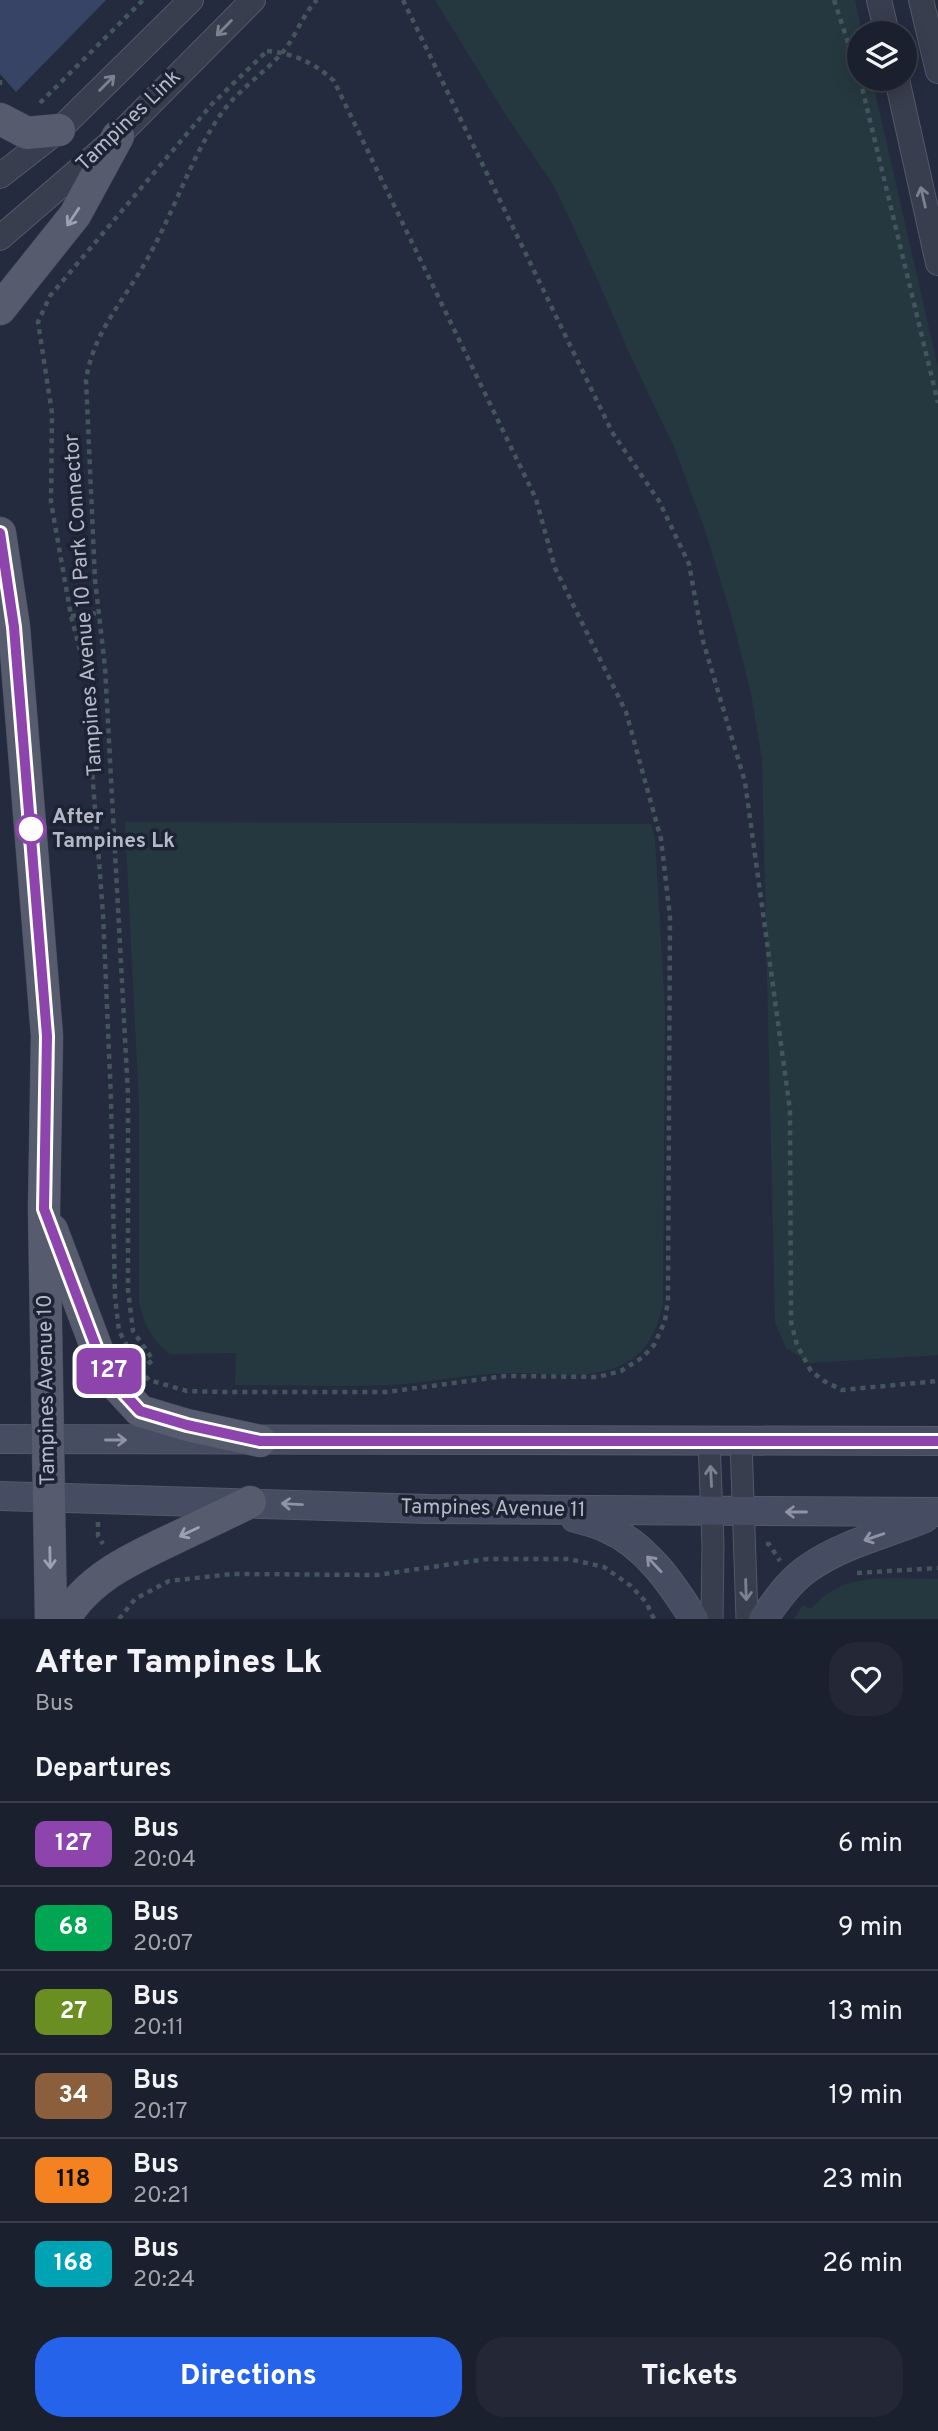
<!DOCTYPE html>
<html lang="en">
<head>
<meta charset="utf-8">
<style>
	:root { --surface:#1b202e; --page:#242836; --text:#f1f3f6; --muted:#a0a3aa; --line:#393e4a; --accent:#2563eb }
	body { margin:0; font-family:Overpass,sans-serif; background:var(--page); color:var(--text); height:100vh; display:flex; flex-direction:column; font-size:26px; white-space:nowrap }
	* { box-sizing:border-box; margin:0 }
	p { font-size:23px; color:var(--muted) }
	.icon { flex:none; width:38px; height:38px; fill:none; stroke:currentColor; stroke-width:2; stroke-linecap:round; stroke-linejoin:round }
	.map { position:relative; height:1619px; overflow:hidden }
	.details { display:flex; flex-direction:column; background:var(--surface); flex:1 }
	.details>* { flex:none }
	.badge { padding:0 14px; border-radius:10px; font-size:24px; line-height:46px }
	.buttons { position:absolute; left:847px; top:21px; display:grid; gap:14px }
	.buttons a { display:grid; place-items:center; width:70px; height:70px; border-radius:50%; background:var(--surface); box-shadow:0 4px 18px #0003,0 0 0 2px var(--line); font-size:35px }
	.map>.badge { position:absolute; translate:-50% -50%; box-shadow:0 0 0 4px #fff }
	h2 { padding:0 35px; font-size:26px; line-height:63px }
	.round { display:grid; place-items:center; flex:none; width:74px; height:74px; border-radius:28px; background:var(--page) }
	.headline { display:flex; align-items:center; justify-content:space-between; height:119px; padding:0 35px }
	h1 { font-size:33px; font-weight:800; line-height:52px }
	.button { display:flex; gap:14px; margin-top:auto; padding:14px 35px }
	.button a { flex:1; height:80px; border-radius:28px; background:var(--accent); color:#fff; font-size:28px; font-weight:800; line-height:80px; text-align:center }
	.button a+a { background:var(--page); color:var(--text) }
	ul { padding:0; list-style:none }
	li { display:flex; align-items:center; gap:21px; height:84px; padding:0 35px; border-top:2px solid var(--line) }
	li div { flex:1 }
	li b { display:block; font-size:26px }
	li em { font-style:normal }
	li .badge { min-width:77px; font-weight:700; text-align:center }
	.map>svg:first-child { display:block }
	.green { fill:#26383f }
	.water { fill:#384465 }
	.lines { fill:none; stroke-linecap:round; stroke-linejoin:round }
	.minor-casing { stroke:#535969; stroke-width:23 }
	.tertiary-casing { stroke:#535969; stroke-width:26 }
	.secondary-casing { stroke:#535969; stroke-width:30 }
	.primary-casing { stroke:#414757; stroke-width:33 }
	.path { stroke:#44555c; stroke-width:4.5; stroke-dasharray:5 5; stroke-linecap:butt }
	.minor { stroke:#383e4e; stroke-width:21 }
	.tertiary { stroke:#383e4e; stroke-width:24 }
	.secondary { stroke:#464c61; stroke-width:28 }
	.primary { stroke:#565c6e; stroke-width:32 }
	.oneway { stroke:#7c8292 }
	.oneway2 { stroke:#9ca2b2 }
	.oneway3 { stroke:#8e93a5 }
	.line-casing { stroke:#fff; stroke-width:16 }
	.line { stroke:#8e44ad; stroke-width:10 }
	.stop-dot { fill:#fff; stroke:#8e44ad; stroke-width:3.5 }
	.labels { text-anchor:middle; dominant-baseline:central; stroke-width:7; stroke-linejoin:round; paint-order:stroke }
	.street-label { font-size:21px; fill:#b4b9c9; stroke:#1d2333 }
	.stop-label { font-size:21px; font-weight:bold; fill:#b4b9c9; stroke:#1d2333; text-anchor:start }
</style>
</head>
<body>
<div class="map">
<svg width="938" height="1619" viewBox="0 0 938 1619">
	<rect width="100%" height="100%" fill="#242b3e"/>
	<path class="green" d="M 435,0 L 855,0 L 862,33 L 859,33 L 859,79 L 872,79 L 938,368 L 938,1355 L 810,1363 L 786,1348 L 775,1322 L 762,759 L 751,693 L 732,618 L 705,530 L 674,447 L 631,357 L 596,276 L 554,186 L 504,112 Z
		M 125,822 L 651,824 L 655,839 L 665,1010 L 663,1303 C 657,1331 647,1354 619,1366 C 586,1381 544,1372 508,1373 C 467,1374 426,1384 385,1385 C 335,1387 285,1385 235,1385 L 236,1353 L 170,1354 C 151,1339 143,1323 139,1300 L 139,1104 Z
		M 938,1579 L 938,1619 L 794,1619 L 803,1605 L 811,1609 C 845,1569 890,1580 938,1579 Z"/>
	<path class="water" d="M 0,0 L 106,0 L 16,92 L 0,74 Z"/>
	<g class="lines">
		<g class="minor-casing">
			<path id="minor" d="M 709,1441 L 713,1545 L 712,1619
				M 741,1441 L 747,1619"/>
		</g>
		<g class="tertiary-casing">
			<path id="tertiary" d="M 879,0 L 887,33
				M 921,0 L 938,71
				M 897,79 L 938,263
				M 0,176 L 59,130 L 191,0
				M 0,238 L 118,136 L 253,0"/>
		</g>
		<g class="secondary-casing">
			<path id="secondary" d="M 0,1439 L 938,1441
				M 0,1496 L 428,1509 L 938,1512
				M 575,1518 C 585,1521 596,1523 606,1528 C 646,1545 672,1584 694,1619
				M 763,1619 C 777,1600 790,1580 810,1567 C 845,1543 887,1534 925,1518"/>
		</g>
		<g class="primary-casing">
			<path id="primary" d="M 0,119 L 27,133 L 59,130
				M 0,309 L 75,215 L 118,136
				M 0,533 L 14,627 L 47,1036 L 44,1209 L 51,1619
				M 52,1230 L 98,1352 L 117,1386 L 140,1411 L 187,1425 L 260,1441
				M 64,1619 C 89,1578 129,1560 171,1540 C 198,1527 224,1515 250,1502"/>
		</g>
		<path class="path" d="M 403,0 L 612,432 L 659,501 L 689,564 L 703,641 L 745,782 L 790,1110 L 791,1322 L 797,1345 L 811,1371 L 824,1381 L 842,1390 L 938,1381
			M 834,0 L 859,76
			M 267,51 C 293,53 315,63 334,81 L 536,499 L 555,568 L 626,712 L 661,839 L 670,917 L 668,1300 L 665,1321 L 654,1345 L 643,1357 L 621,1371 L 598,1377 L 505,1376 L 387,1392 L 225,1392 L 187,1391 L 149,1380 L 140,1370 L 119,1331 L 115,1297 L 111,1099 L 103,914 L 84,665 L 71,616 L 51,502 L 52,413 L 38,322 L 50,296 L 212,104 Z
			M 860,79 L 938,403
			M 0,80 L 0,86
			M 40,103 L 143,0
			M 71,616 L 99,613
			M 140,1370 L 153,1360 L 133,1331 L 128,1290 L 128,1094 L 105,667 L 95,580 L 86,380 C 94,328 128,297 151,252 C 176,207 191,157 221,114 C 237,91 263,74 282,53 C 296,37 302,15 317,0
			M 98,1522 L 98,1536 L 103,1544
			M 766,1544 L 769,1544 L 780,1561
			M 857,1573 L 938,1568
			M 119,1619 L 135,1599 L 169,1581 L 232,1574 L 377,1575 L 487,1559 L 569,1559 L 604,1567 L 631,1586 L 646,1602 L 654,1619"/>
		<use href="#minor" class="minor"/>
		<use href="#tertiary" class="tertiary"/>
		<use href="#secondary" class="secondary"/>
		<use href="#primary" class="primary"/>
	</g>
	<defs><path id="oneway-shaft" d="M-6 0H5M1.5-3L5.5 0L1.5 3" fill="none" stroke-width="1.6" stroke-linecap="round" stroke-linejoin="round" transform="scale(1.75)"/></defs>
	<g class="oneway">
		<use href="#oneway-shaft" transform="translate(224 28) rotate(135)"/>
		<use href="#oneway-shaft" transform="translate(107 83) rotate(-45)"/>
		<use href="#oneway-shaft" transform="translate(923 197) rotate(-103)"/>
		<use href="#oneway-shaft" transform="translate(711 1476) rotate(-93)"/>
		<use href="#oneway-shaft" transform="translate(746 1590) rotate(88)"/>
	</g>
	<g class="oneway2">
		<use href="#oneway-shaft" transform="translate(73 217) rotate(124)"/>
		<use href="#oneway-shaft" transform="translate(189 1532) rotate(154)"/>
		<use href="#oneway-shaft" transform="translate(50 1558) rotate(89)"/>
	</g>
	<g class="oneway3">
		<use href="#oneway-shaft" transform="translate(116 1440)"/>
		<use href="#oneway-shaft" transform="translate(292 1504) rotate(-177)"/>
		<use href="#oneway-shaft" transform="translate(796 1512) rotate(-180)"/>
		<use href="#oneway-shaft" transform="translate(874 1537) rotate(161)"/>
		<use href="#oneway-shaft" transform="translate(654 1564) rotate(-133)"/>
	</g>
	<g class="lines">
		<g class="line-casing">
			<path id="line" d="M 0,533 L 14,627 L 47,1036 L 44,1209 L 98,1352 L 117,1386 L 140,1411 L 187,1425 L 260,1441 L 938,1441"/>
		</g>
		<use href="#line" class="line"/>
	</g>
	<circle class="stop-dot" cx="31" cy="829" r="14"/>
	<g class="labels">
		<g class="street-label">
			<text transform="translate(129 121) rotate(-44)">Tampines Link</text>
			<text transform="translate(84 605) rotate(-94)">Tampines Avenue 10 Park Connector</text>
			<text transform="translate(47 1390) rotate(-91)">Tampines Avenue 10</text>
			<text transform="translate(493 1509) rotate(1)">Tampines Avenue 11</text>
		</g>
		<g class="stop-label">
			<text x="52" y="817">After<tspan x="52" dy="24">Tampines Lk</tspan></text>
		</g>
	</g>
</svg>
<div class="buttons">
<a><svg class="icon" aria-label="layers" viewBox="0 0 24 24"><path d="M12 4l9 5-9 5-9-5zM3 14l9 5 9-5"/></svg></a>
</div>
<b class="badge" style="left:109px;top:1371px;background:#8e44ad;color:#fff">127</b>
</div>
<section class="details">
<div class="headline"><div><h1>After Tampines Lk</h1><p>Bus</p></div><a class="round"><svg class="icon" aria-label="heart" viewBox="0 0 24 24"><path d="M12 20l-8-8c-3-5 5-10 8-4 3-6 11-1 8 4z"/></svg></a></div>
<h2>Departures</h2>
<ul>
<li><span class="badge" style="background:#8e44ad;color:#fff">127</span><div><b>Bus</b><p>20:04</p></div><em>6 min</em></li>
<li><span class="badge" style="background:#00a651;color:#fff">68</span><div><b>Bus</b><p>20:07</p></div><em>9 min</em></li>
<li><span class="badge" style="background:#6b8e23;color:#fff">27</span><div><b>Bus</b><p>20:11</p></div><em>13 min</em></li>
<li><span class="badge" style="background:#8b5e3c;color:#fff">34</span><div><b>Bus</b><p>20:17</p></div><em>19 min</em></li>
<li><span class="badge" style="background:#f58220;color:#111">118</span><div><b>Bus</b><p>20:21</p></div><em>23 min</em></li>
<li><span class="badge" style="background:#00a3b4;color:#fff">168</span><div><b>Bus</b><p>20:24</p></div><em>26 min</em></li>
</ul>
<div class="button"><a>Directions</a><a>Tickets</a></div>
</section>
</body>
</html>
